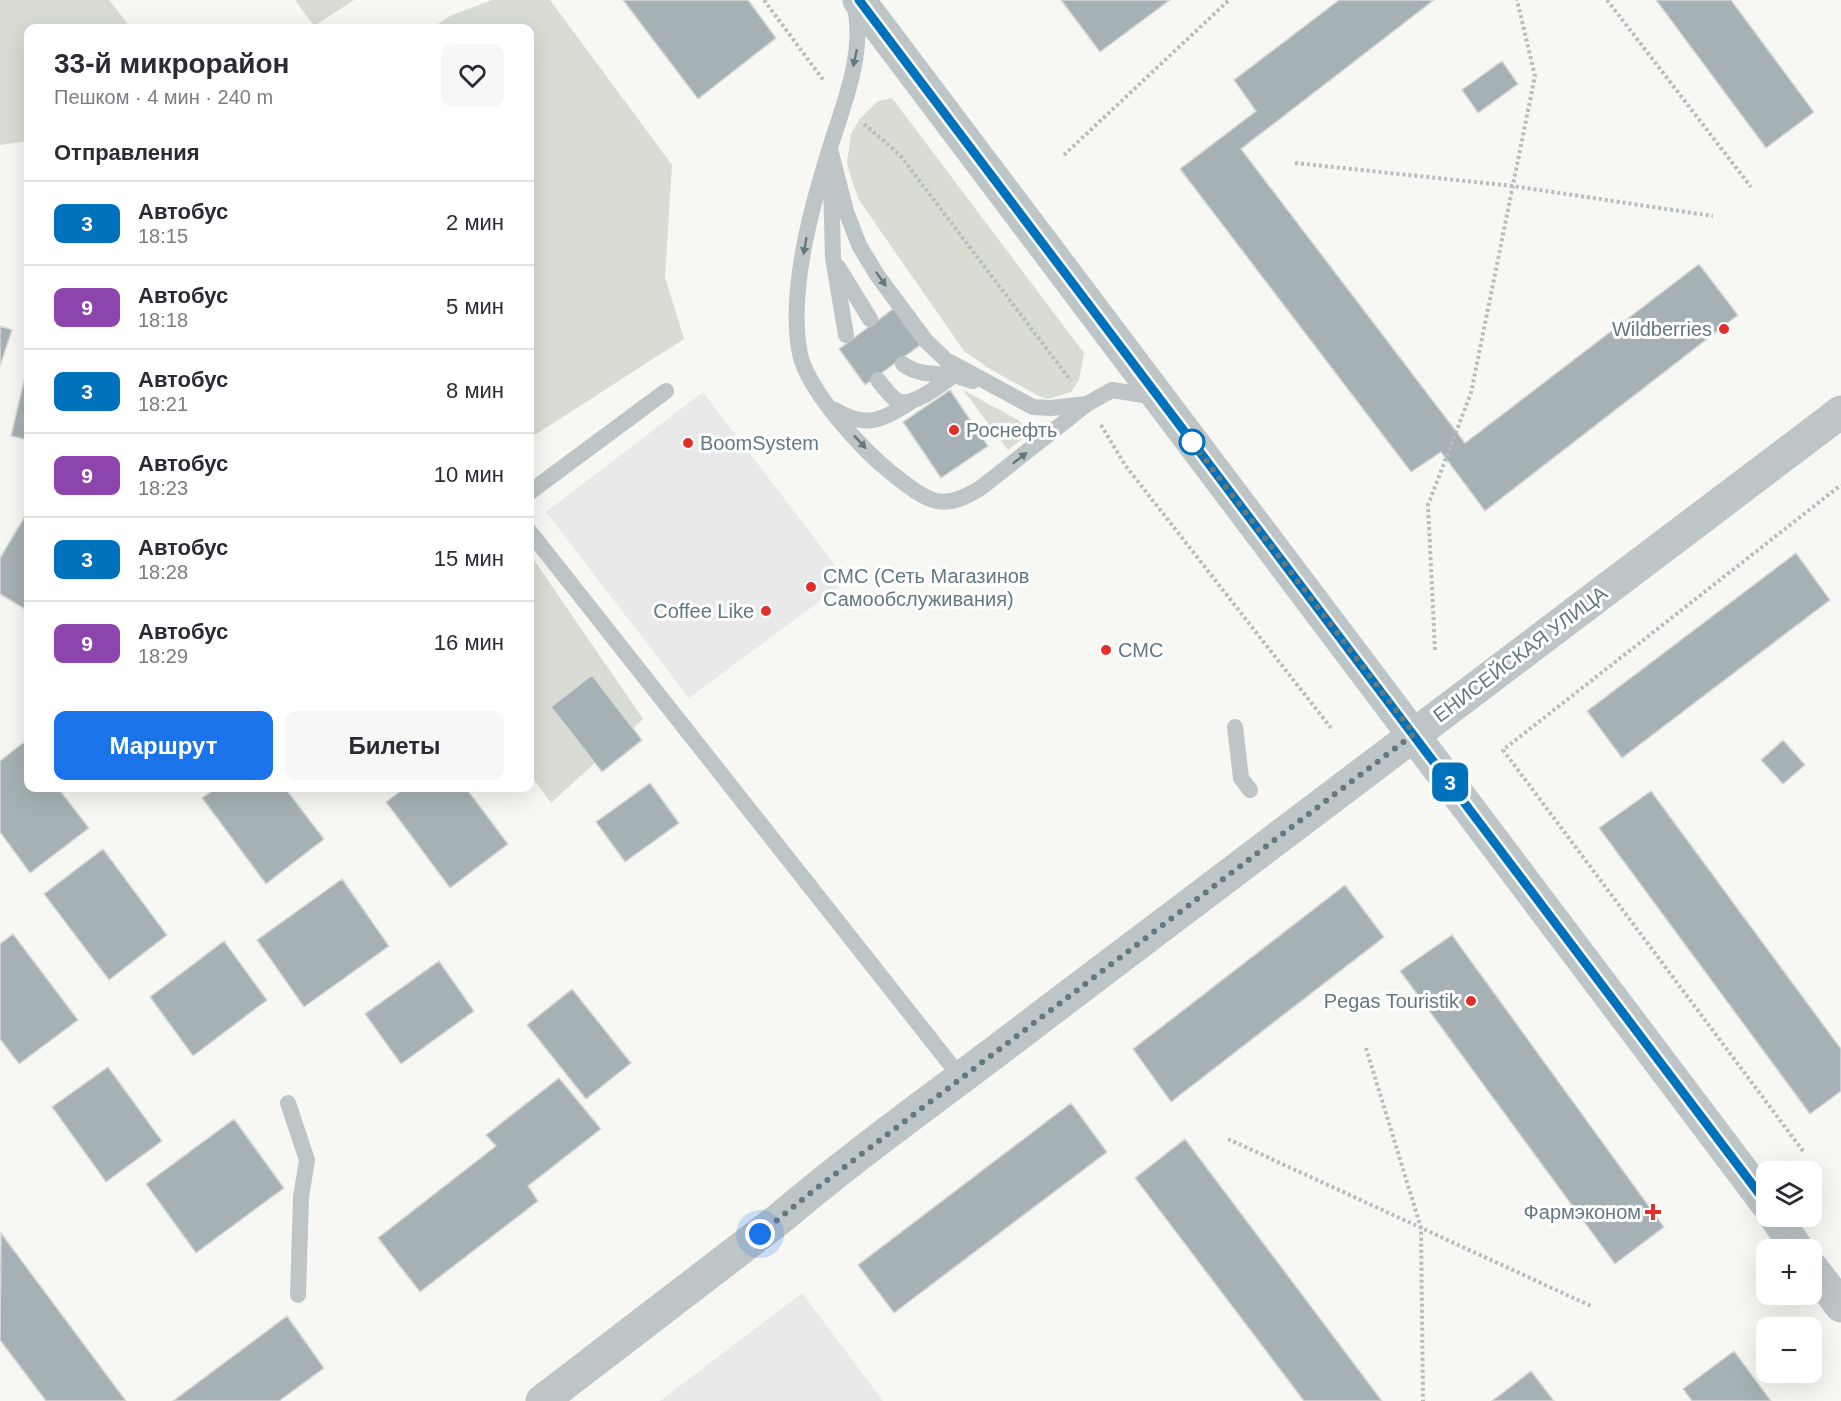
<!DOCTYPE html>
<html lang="ru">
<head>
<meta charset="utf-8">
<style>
	:root { --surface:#fff; --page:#f7f7f7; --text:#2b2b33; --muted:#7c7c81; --line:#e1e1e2; --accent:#1a73e8 }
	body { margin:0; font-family:Arial,sans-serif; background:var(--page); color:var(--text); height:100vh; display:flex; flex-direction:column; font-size:22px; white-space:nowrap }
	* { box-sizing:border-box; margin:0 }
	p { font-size:20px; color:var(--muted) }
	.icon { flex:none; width:33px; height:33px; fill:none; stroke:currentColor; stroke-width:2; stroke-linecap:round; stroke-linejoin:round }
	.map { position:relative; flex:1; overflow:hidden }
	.panel { position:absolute; left:24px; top:24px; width:510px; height:768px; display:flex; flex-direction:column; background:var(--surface); border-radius:12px; box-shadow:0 6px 24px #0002 }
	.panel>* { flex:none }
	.badge { padding:0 12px; border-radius:9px; font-size:21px; line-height:39px }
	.tools { position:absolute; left:1756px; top:1161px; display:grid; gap:12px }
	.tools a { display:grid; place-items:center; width:66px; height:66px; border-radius:12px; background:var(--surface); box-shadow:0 6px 24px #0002; font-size:30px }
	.you { position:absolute; width:30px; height:30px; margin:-15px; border:4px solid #fff; border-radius:50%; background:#1a73e8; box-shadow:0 0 0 9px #1a73e833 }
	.map>.badge { position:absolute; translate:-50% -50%; box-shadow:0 0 0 3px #fff }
	h2 { padding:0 30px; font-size:22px; line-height:54px }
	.round { display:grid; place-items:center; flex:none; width:63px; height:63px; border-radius:12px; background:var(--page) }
	.summary { display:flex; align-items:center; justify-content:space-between; height:102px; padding:0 30px }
	h1 { font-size:28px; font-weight:800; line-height:45px }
	.button { display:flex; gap:12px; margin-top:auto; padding:12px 30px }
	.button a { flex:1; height:69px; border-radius:12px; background:var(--accent); color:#fff; font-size:24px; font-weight:800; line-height:69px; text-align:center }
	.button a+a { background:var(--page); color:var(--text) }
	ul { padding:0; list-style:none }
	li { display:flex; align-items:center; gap:18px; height:84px; padding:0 30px; border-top:2px solid var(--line) }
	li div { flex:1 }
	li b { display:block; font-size:22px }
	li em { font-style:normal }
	li .badge { min-width:66px; font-weight:700; text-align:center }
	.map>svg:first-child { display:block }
	.built { fill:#e8e9e8 }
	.green { fill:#d8dcd3 }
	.building { fill:#a5b1b4; stroke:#d9d8d7; stroke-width:1.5 }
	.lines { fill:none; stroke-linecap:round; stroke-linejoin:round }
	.path { stroke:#b8bdbf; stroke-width:4; stroke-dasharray:3 3; stroke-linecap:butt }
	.service { stroke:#bec5c7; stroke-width:16 }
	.minor { stroke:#bec5c7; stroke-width:33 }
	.tertiary { stroke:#bec5c7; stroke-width:33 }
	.oneway { fill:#62797f }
	.line-casing { stroke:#fff; stroke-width:14 }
	.line { stroke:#0072bc; stroke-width:9 }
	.walk { stroke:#62797f; stroke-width:6; stroke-dasharray:0 10.8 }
	.poi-dot { fill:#e22f2a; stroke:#fff; stroke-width:2 }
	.stop-dot { fill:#fff; stroke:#0072bc; stroke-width:3 }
	.labels { text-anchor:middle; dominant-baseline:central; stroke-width:6; stroke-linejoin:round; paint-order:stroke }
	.poi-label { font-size:20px; fill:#62797f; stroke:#fff; text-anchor:end }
	.street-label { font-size:20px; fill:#62797f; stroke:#fff }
</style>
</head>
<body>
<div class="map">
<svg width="1841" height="1401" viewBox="0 0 1841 1401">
	<rect width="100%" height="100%" fill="#f7f7f4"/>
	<path class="built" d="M 703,392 L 847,581 L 689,698 L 546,512 Z
		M 802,1293 L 883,1401 L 660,1401 Z"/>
	<path class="green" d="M 0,0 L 109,0 L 128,24 L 145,28 L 28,28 L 28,141 L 0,145 Z
		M 295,0 L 354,0 L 314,26 Z
		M 492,0 L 550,0 L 672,165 L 665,277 L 684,339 L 530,438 L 530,28 L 432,28 L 450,16 Z
		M 892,98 L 1084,353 L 1079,380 L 1071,392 L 1048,399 L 1039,396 L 988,368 L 964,351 L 859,200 L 852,181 L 847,163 L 851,134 L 859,120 L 878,101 Z
		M 963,390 L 1018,420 L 1026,428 L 1026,436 L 1008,450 Z
		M 530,554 L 643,719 L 551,803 L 530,774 Z"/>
	<path class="building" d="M 623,0 L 748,0 L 776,38 L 698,99 Z
		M 1061,0 L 1170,0 L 1100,52 Z
		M 1339,0 L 1434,0 L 1241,149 L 1465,443 L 1699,264 L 1738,315 L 1485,511 L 1441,452 L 1411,472 L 1180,169 L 1256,111 L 1234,80 Z
		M 1656,0 L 1731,0 L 1814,112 L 1766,148 Z
		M 1502,61 L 1518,84 L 1478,113 L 1462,90 Z
		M 897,306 L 923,343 L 865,385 L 839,349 Z
		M 0,326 L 12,330 L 0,366 Z
		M 27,368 L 28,369 L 28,440 L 11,436 Z
		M 950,390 L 988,446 L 941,478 L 903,422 Z
		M 28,511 L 28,611 L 0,594 L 0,558 Z
		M 1796,553 L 1830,600 L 1622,758 L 1587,711 Z
		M 592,675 L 642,740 L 602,772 L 551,707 Z
		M 1783,740 L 1805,765 L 1783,784 L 1761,760 Z
		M 24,742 L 28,748 L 28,788 L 58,788 L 89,828 L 30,873 L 0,832 L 0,761 Z
		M 650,783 L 679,823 L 625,862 L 596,822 Z
		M 216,788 L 285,788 L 324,839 L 266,884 L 202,798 Z
		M 405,788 L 466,788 L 508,844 L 450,888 L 386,802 Z
		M 1651,791 L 1841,1049 L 1841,1091 L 1810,1114 L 1599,828 Z
		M 103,849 L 167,935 L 109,980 L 44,894 Z
		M 342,879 L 389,946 L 304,1007 L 257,940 Z
		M 1345,885 L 1384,937 L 1171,1102 L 1133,1049 Z
		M 13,934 L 78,1020 L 19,1064 L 0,1039 L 0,944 Z
		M 1452,935 L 1664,1227 L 1615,1264 L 1400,971 Z
		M 224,941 L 267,1000 L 193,1056 L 150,997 Z
		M 439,961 L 474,1011 L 401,1064 L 365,1014 Z
		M 572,989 L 631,1063 L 586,1099 L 527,1025 Z
		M 108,1067 L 162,1141 L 106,1182 L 52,1107 Z
		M 559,1078 L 601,1129 L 528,1186 L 538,1201 L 420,1292 L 378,1238 L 496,1146 L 486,1135 Z
		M 1071,1103 L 1107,1152 L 894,1313 L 858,1265 Z
		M 234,1119 L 284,1188 L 196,1253 L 146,1184 Z
		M 1185,1139 L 1382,1401 L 1304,1401 L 1135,1178 Z
		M 1,1233 L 126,1401 L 46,1401 L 0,1340 Z
		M 287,1316 L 324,1368 L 279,1401 L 173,1401 Z
		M 1734,1351 L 1771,1401 L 1692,1401 L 1683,1389 Z
		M 1531,1371 L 1554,1401 L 1492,1401 Z"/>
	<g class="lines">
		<path class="path" d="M 764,0 L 824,81
			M 1607,0 L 1751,187
			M 864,124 L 900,155 L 1071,381
			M 1064,155 L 1229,0
			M 1295,163 L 1513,186 L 1713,216
			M 1101,425 L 1125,465 L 1331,728
			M 1435,650 L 1428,505 L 1471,393 L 1535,76 L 1517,0
			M 1366,1048 L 1421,1228 L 1423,1401
			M 1228,1139 L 1591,1306
			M 1803,1151 L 1503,750 L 1841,485"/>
		<path class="service" d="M 855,7 C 864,49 847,96 834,135 C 814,197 787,290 800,354 C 808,391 863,451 894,475 C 929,502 942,513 982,487 L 1087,404 L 1112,390 L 1156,397
			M 830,149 L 846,211 L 859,245 L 877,275 L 926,341 L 946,360 L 1033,407 L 1051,408 L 1087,404
			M 831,179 L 833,258 L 846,335
			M 838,267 L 870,319
			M 903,364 C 917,375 936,374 954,375
			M 878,380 C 884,387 890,397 898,401 C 913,408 942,383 954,375 L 973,381
			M 835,410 C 866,429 884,420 912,401
			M 530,492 L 666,391
			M 530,532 L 962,1079
			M 1235,727 L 1241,778 L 1250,790
			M 288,1103 L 307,1160 L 301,1197 L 298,1295"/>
		<path class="minor" d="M 542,1401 L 778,1220 C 865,1146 959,1081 1049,1011 L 1841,412"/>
		<path class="tertiary" d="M 859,0 L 1767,1204
			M 1775,1216 L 1798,1250
			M 1812,1268 L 1841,1306"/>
	</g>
	<defs><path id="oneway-solid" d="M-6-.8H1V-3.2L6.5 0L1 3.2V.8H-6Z" transform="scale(1.5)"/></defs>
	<g class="oneway">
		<use href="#oneway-solid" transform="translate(855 58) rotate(102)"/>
		<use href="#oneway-solid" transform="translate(805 246) rotate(100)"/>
		<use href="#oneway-solid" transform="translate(881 279) rotate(55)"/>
		<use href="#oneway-solid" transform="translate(860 442) rotate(47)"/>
		<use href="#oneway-solid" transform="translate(1020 458) rotate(-38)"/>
	</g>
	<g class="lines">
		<g class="line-casing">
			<path id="line" d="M 859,0 L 1767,1204"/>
		</g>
		<use href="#line" class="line"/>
		<path class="walk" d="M 760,1234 L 813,1191 L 1414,734 L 1192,442"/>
	</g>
	<g class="poi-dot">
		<circle cx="1724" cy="329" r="6"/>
		<circle cx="954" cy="430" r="6"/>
		<circle cx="688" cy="443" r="6"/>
		<circle cx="811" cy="587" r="6"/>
		<circle cx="766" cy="611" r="6"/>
		<circle cx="1106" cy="650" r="6"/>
		<circle cx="1471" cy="1001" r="6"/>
		<path d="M1650 1203h6v6h6v6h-6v6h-6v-6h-6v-6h6z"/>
	</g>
	<circle class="stop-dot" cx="1192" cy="442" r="12"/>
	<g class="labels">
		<g class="poi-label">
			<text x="1712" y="329">Wildberries</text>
			<text x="966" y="430" text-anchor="start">Роснефть</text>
			<text x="700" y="443" text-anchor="start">BoomSystem</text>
			<text x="823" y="576" text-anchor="start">СМС (Сеть Магазинов<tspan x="823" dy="23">Самообслуживания)</tspan></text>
			<text x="754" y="611">Coffee Like</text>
			<text x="1118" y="650" text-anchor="start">СМС</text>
			<text x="1459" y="1001">Pegas Touristik</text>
			<text x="1641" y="1212">Фармэконом</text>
		</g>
		<g class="street-label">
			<text transform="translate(1520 654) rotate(-37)">ЕНИСЕЙСКАЯ УЛИЦА</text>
		</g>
	</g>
</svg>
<div class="tools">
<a><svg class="icon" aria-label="layers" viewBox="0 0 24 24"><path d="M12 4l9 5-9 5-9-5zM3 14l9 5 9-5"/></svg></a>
<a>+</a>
<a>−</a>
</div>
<div class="you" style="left:760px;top:1234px"></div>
<b class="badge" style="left:1450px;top:782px;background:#0072bc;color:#fff">3</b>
<section class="panel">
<div class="summary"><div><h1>33-й микрорайон</h1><p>Пешком · 4 мин · 240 m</p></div><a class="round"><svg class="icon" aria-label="heart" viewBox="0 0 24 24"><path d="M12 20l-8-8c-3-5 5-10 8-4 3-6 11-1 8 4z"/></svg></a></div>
<h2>Отправления</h2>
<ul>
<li><span class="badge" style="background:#0072bc;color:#fff">3</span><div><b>Автобус</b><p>18:15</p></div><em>2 мин</em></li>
<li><span class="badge" style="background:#8e44ad;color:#fff">9</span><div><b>Автобус</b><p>18:18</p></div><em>5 мин</em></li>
<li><span class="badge" style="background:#0072bc;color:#fff">3</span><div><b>Автобус</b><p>18:21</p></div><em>8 мин</em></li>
<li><span class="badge" style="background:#8e44ad;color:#fff">9</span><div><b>Автобус</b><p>18:23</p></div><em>10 мин</em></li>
<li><span class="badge" style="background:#0072bc;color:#fff">3</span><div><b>Автобус</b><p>18:28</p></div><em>15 мин</em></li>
<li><span class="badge" style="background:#8e44ad;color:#fff">9</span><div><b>Автобус</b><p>18:29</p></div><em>16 мин</em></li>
</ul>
<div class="button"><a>Маршрут</a><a>Билеты</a></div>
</section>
</div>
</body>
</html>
